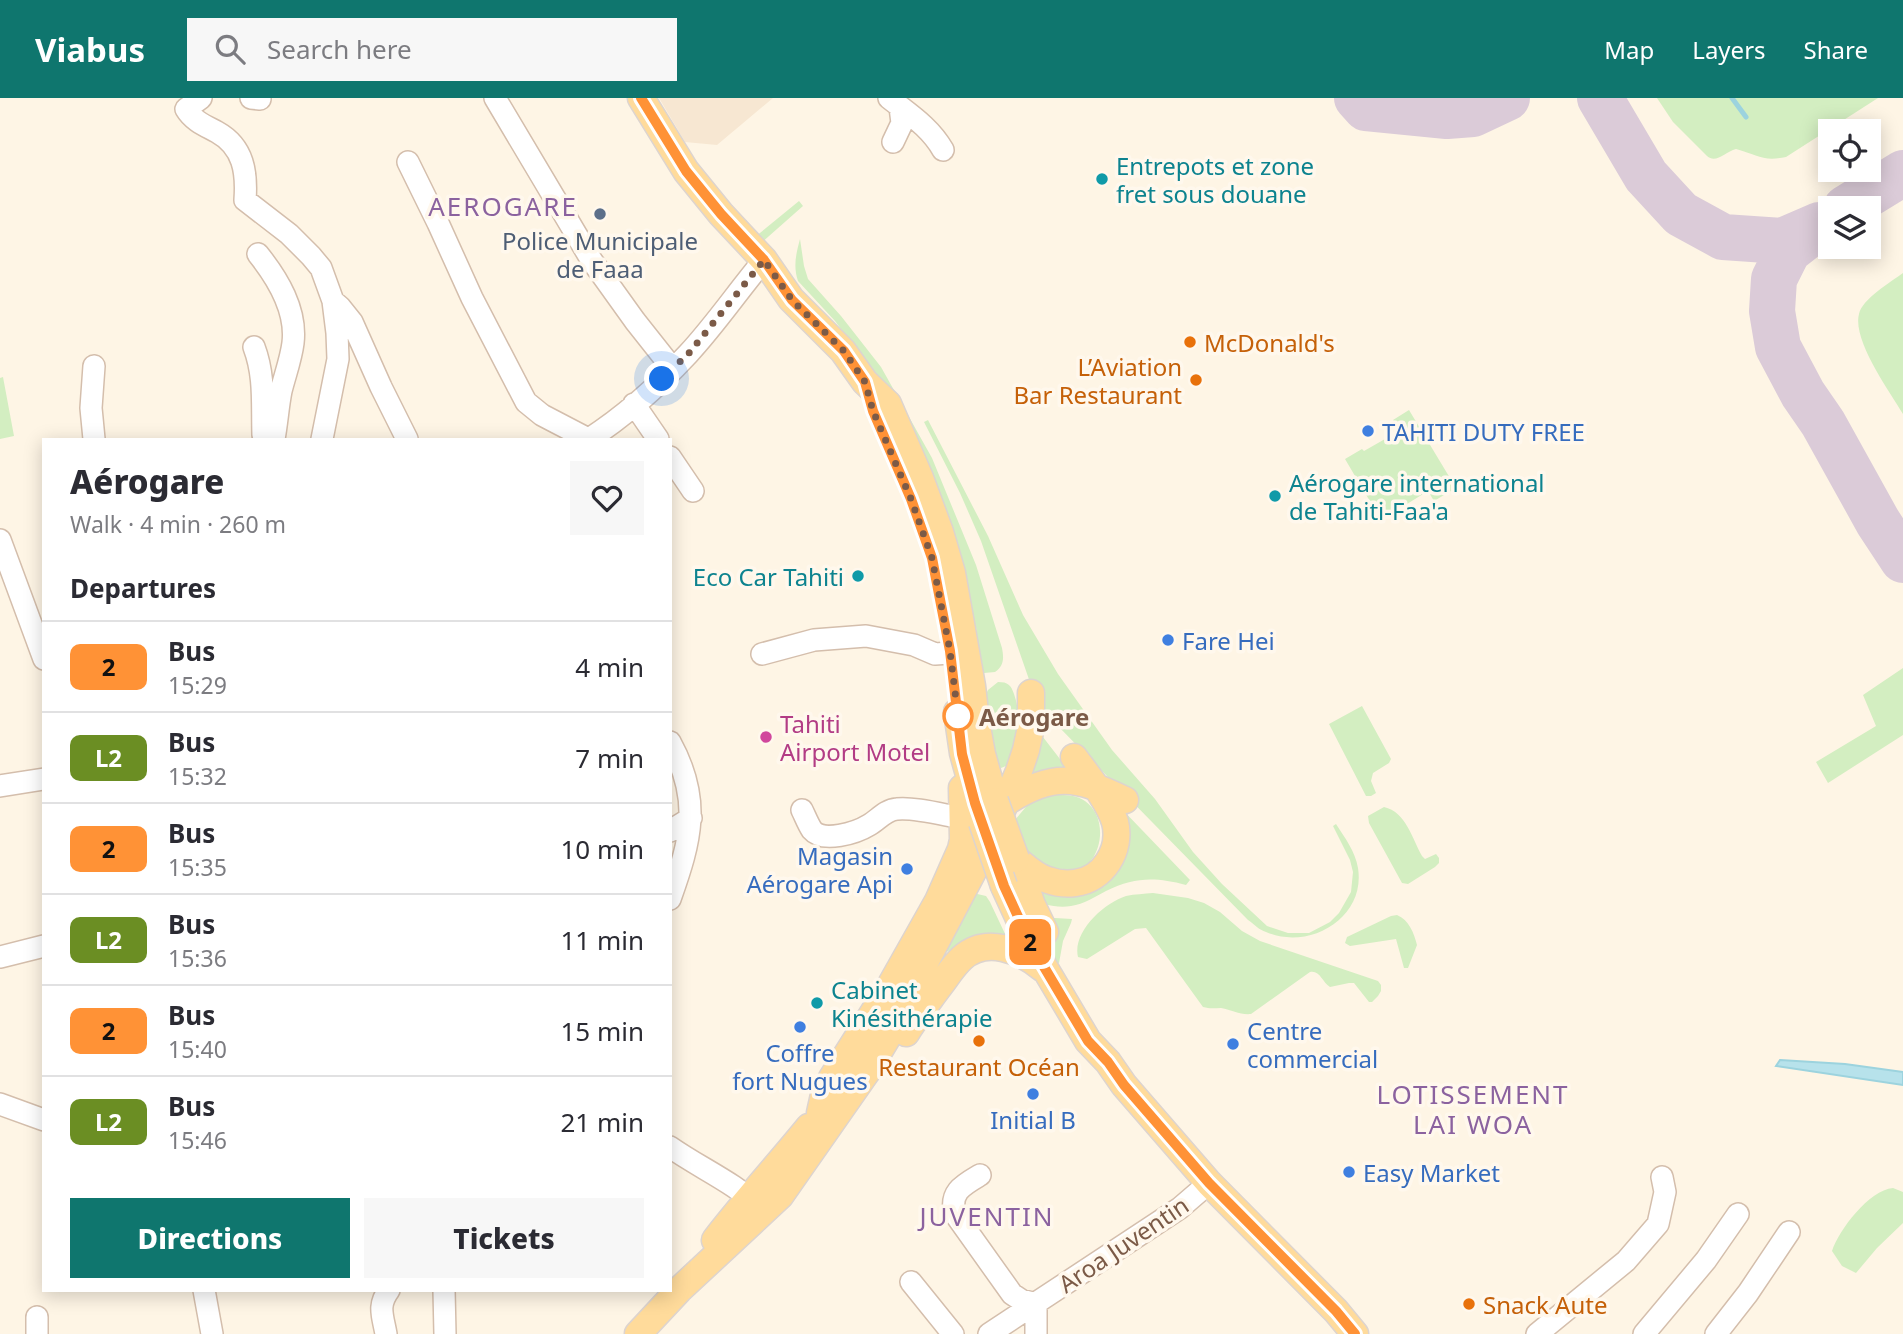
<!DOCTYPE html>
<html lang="en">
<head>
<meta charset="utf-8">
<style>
	:root { --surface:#fff; --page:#f7f7f7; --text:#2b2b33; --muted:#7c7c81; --line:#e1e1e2; --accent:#0f766e }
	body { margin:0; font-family:"Noto Sans",sans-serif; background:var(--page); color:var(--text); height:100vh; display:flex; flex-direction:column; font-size:26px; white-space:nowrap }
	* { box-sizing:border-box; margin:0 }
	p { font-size:23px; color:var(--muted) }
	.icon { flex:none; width:38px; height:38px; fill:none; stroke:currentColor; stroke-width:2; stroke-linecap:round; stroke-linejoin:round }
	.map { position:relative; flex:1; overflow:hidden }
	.side { position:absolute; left:42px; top:340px; width:630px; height:854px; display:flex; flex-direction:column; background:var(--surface); border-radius:0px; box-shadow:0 4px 18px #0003 }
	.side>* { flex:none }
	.badge { padding:0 14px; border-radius:10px; font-size:24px; line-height:46px }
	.controls { position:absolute; left:1818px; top:21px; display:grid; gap:14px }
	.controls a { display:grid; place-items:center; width:63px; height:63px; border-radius:0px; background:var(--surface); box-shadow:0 4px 18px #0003; font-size:35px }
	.you { position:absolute; width:35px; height:35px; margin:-18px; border:5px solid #fff; border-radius:50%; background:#1a73e8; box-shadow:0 0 0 10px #1a73e833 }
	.map>.badge { position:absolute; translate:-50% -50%; box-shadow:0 0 0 4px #fff }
	h2 { padding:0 28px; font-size:26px; line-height:63px }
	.round { display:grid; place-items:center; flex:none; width:74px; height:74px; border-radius:0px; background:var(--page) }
	.headline { display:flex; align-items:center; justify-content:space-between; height:119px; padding:0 28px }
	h1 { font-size:33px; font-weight:800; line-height:52px }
	.button { display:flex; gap:14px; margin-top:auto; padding:14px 28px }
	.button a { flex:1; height:80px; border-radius:0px; background:var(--accent); color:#fff; font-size:28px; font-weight:800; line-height:80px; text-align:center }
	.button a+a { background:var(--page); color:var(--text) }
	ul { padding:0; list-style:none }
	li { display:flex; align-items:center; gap:21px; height:91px; padding:0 28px; border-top:2px solid var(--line) }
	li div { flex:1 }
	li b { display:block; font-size:26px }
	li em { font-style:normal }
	li .badge { min-width:77px; font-weight:700; text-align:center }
	header { display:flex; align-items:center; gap:42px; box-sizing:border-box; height:98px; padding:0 35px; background:var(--accent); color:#fff }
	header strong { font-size:33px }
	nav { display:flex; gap:38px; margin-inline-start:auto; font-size:24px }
	.search { width:490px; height:63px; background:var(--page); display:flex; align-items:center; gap:18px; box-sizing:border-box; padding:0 24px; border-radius:0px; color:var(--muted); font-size:26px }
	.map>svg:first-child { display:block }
	.residential { fill:#f7e7d2 }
	.green { fill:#d3eec1 }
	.water { fill:#b7e2eb; stroke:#9cd3de; stroke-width:2 }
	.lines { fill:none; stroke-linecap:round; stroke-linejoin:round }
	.stream { stroke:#9cd3de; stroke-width:5 }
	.taxiway { stroke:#dbcbd8; stroke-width:46 }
	.minor-casing { stroke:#d4beac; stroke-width:24 }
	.major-casing { stroke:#ddd4cf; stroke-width:29 }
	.minor { stroke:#fff; stroke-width:21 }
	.major { stroke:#ffdb9b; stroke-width:26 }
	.major-bridge-casing { stroke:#ddd4cf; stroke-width:29; stroke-linecap:butt }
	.major-bridge { stroke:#ffdb9b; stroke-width:26 }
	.line-casing { stroke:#fff; stroke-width:16 }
	.line { stroke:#ff9236; stroke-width:10 }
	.walk { stroke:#7b5a47; stroke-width:7; stroke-dasharray:0 12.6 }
	.culture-dot { fill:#0f9aa8; stroke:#fff8ed; stroke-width:2.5 }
	.service-dot { fill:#5c6f8a; stroke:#fff8ed; stroke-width:2.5 }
	.food-dot { fill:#e8710a; stroke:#fff8ed; stroke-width:2.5 }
	.shop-dot { fill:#3f7fe0; stroke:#fff8ed; stroke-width:2.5 }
	.stop-dot { fill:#fff; stroke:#ff9236; stroke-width:3.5 }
	.hotel-dot { fill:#d1479c; stroke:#fff8ed; stroke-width:2.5 }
	.labels { text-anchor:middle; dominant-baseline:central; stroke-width:7; stroke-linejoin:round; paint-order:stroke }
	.culture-label { font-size:24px; fill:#0d838f; stroke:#fff8ed; text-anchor:start }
	.service-label { font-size:24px; fill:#4e5e75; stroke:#fff8ed }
	.food-label { font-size:24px; fill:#c56008; stroke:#fff8ed; text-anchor:start }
	.shop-label { font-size:24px; fill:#366cbe; stroke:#fff8ed; text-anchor:start }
	.stop-label { font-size:24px; font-weight:bold; fill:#7b5a47; stroke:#fff8ed; text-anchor:start }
	.hotel-label { font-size:24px; fill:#b23c85; stroke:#fff8ed; text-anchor:start }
	.street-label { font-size:24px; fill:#7b5a47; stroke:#fff8ed }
	.neighbourhood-label { font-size:26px; letter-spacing:2px; fill:#8b629f; stroke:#fff8ed }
</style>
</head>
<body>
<header>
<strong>Viabus</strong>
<div class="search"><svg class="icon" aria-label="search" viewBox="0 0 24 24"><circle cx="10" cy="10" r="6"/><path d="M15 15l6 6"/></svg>Search here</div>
<nav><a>Map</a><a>Layers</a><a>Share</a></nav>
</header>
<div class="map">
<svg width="1903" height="1236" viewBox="0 0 1903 1236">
	<rect width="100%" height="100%" fill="#fef5e5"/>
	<path class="residential" d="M 659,0 L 773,0 L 717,47 L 685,44 Z"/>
	<path class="green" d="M 1657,0 L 1878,0 L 1786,59 C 1763,64 1758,57 1736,51 C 1725,54 1716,66 1707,58 L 1673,24 Z
		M 799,103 L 803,108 L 760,146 L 755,139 Z
		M 800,141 L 804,168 L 808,181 L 841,218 L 881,269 L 932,360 L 976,467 L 1002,550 C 1004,560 1004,568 995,574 L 984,575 L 980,570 L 976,529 L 915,367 L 878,280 L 835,223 L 798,183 C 793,168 796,156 800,141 Z
		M 1903,175 L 1903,316 C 1890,294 1852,242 1859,216 C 1862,201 1891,184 1903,175 Z
		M 3,279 L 14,338 L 0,341 L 0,280 Z
		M 1409,312 L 1456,390 L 1434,403 L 1428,393 L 1381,422 L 1345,361 L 1362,351 L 1364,353 L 1399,333 L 1393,322 Z
		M 928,322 L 988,438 L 1023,517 L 1058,576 L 1112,652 L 1155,701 L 1193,754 L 1222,786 L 1267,828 L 1288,835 L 1309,835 L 1330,824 L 1339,815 L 1351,794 L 1353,774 L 1350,762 L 1333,728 L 1336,726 C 1345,740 1355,753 1358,770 C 1366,820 1309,853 1266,834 C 1259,832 1254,826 1248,822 L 1057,627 L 1043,610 L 1033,593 L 981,443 L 960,395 L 924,324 Z
		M 1903,570 L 1903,637 L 1828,685 L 1816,664 L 1876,628 L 1863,597 Z
		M 998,584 C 1008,584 1011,587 1014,596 C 1023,621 1015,644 1006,668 L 1001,670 L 995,666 L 981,606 L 988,592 Z
		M 1362,608 L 1391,661 L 1389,665 L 1373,675 L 1371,683 L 1376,695 L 1371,698 L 1366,698 L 1329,626 Z
		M 1036,630 L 1070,674 L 1016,690 Z
		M 1053,697 C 1064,697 1075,696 1085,703 C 1111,721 1102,771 1069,776 C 1058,777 1043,770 1032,767 L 1015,722 L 1030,704 Z
		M 1118,707 L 1190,782 L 1186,787 C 1155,779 1135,779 1106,793 C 1095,799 1084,806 1071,808 C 1056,811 1042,805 1028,802 L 1046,789 L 1088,787 Z
		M 1384,709 C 1406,714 1412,740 1422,758 L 1425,761 L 1436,756 L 1439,760 L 1439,765 L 1435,769 L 1408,786 L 1402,785 L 1369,725 L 1368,718 Z
		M 973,795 L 986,798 L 990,804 L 1007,840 C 977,843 959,842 935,863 Z
		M 1153,795 L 1188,800 L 1204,805 L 1220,814 L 1242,833 L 1260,843 L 1378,883 L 1381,887 L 1381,893 L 1378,898 L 1372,904 L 1369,904 L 1354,885 L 1349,885 L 1330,889 C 1322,884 1320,872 1310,874 L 1251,916 C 1240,917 1232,912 1221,910 C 1215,910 1210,911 1203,909 L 1146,830 L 1135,831 L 1087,861 L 1078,859 C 1072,834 1104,805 1126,798 C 1135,796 1144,796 1153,795 Z
		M 1397,817 C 1409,822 1414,835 1417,847 L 1408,870 L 1404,870 L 1396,841 L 1350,848 L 1345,845 L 1347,839 L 1391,818 Z
		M 1038,819 L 1072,821 L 1071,825 L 1063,843 L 1059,865 L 1055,864 L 1035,823 Z
		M 1893,1090 L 1903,1094 L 1903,1125 L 1877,1150 L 1856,1175 L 1842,1168 L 1832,1153 C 1839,1132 1869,1092 1893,1090 Z"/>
	<path class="water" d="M 1780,962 L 1845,966 L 1903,974 L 1903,987 L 1776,968 Z"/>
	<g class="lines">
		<path class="stream" d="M 1732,0 L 1746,19"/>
		<path class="taxiway" d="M 1357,0 L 1366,10 L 1447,18 L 1473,16 L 1507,0
			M 1600,0 L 1646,78 L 1681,116 L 1723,139 L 1782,143 L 1819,127
			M 1846,110 L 1903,75
			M 1821,127 L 1788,153 L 1774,181 L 1772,213 L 1778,249 L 1803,296 L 1823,325 L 1878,424 L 1903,462"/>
		<g class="minor-casing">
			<path id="minor" d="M 201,0 L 186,11 C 193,23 206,28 217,34 C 244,49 247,75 245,102 L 289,136 L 311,158 L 321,170 L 333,203 L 340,209 L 352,224 L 381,289 L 407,341
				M 251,0 L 260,1
				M 495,0 L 592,163 L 635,223 L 673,271
				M 889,0 C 909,16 930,29 943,52
				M 893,44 L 902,25 L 900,9
				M 408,64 L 438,125 L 472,200 L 526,304 L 542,317 L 588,341
				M 258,156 C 278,181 297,212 293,245 C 291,261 285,277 281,293 C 278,308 277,325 274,341
				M 254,249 C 265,278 262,306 263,337
				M 634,306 L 658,341
				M 94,341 L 91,310 L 94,268
				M 322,341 L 338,261 L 337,235 L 333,203
				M 589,341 C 625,318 659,287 688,256 C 715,227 738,193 764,162
				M 670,359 L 693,393
				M 0,442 L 44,561
				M 762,556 L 814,542 L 866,538 L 914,547 L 935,556 L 950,555
				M 670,644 C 702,702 691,742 670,801
				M 0,688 L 44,681
				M 802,712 C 805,718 808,726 812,732 C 823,745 856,735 869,727 C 878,722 885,712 897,711 C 914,709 944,717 962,720
				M 670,733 L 691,720
				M 0,859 L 44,848
				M 0,1006 L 44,1022
				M 670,1049 C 700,1070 733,1084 760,1109
				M 980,1077 C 963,1087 949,1094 955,1116 L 1012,1196 L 1021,1202 L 1036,1206 L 1036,1236
				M 911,1184 L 953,1236
				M 204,1192 L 212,1236
				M 444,1192 L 445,1236
				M 37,1236 L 37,1219
				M 386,1236 C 383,1218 377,1208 389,1192
				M 989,1236 L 1180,1110 L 1209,1085
				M 1537,1236 L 1626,1163 L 1658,1126 L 1665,1094 L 1662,1079
				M 1644,1236 L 1706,1162 L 1738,1116
				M 1716,1236 L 1748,1195 L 1789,1134"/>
		</g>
		<g class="major-casing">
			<path id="major" d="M 641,0 L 686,73 L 721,116 L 764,162 L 791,201 L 843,253 L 865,284 L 888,306 L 920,380 L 940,434 L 952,475 L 972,588 L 976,623 L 982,656 L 995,703
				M 957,614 L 963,655 L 982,724
				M 1006,704 C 1055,674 1075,678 1125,702
				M 1016,761 C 1026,769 1036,779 1048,782 C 1056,785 1066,786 1075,785 C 1103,782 1122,752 1115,724 C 1108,702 1088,678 1074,659
				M 1016,761 L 1032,807 L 1045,834
				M 1004,788 L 1031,847 L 1088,943 L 1108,964 L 1124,987 L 1209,1085 L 1336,1213 L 1355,1236
				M 906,935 C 916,919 927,905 938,890 C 946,880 953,868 962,860 C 986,838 1020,852 1042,870
				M 820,1015 L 824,997 L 832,980 L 889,890 L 938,803 L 961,751 L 963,742 L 962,690
				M 715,1142 C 745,1103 778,1067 809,1029
				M 638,1236 L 679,1192 L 780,1098 L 866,975 L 896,925 L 914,889 L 919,876 L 979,762 L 1006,704 L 1019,673 L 1026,652 L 1031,629 L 1031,595"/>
		</g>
		<use href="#minor" class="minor"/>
		<use href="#major" class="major"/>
		<g class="major-bridge-casing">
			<path id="major-bridge" d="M 995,703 L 1016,761
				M 982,724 L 1004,788"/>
		</g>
		<use href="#major-bridge" class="major-bridge"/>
	</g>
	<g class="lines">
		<g class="line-casing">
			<path id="line" d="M 641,0 L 686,73 L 721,116 L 764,162 L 792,202 L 844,253 L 865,284 L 873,313 L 911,401 L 932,460 L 950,553 L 962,656 L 975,705 L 1004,788 L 1031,847 L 1088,943 L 1108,964 L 1124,987 L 1209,1085 L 1336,1213 L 1355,1236"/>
		</g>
		<use href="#line" class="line"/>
		<path class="walk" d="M 662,281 L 689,255 L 764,162 L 792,202 L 844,253 L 865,284 L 873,313 L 911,401 L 932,460 L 950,553 L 958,618"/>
	</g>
	<g class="culture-dot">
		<circle cx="1102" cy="81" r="7"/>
		<circle cx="1275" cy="398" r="7"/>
		<circle cx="858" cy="478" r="7"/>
		<circle cx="817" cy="905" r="7"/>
	</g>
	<circle class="service-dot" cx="600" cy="116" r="7"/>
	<g class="food-dot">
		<circle cx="1190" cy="244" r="7"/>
		<circle cx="1196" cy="282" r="7"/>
		<circle cx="979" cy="943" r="7"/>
		<circle cx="1469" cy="1206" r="7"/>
	</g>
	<g class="shop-dot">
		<circle cx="1368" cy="333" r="7"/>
		<circle cx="1168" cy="542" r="7"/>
		<circle cx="907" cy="771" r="7"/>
		<circle cx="800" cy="929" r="7"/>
		<circle cx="1233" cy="946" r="7"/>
		<circle cx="1033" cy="996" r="7"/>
		<circle cx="1349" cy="1074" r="7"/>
	</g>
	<circle class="stop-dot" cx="958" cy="618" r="14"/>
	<circle class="hotel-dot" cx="766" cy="639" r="7"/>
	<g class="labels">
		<g class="culture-label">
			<text x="1116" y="67">Entrepots et zone<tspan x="1116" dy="28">fret sous douane</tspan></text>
			<text x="1289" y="384">Aérogare international<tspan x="1289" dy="28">de Tahiti-Faa'a</tspan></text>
			<text x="844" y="478" text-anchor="end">Eco Car Tahiti</text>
			<text x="831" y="891">Cabinet<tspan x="831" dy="28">Kinésithérapie</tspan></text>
		</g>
		<g class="service-label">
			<text x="600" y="142">Police Municipale<tspan x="600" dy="28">de Faaa</tspan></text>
		</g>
		<g class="food-label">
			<text x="1204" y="244">McDonald's</text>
			<text x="1182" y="268" text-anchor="end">L’Aviation<tspan x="1182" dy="28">Bar Restaurant</tspan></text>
			<text x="979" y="968" text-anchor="middle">Restaurant Océan</text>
			<text x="1483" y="1206">Snack Aute</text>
		</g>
		<g class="shop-label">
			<text x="1382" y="333">TAHITI DUTY FREE</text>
			<text x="1182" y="542">Fare Hei</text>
			<text x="893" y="757" text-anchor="end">Magasin<tspan x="893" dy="28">Aérogare Api</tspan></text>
			<text x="1247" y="932">Centre<tspan x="1247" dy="28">commercial</tspan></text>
			<text x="800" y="954" text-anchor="middle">Coffre<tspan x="800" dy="28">fort Nugues</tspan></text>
			<text x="1033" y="1021" text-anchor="middle">Initial B</text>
			<text x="1363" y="1074">Easy Market</text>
		</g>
		<g class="stop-label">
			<text x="979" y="618">Aérogare</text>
		</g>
		<g class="hotel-label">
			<text x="780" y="625">Tahiti<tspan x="780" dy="28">Airport Motel</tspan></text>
		</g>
		<g class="street-label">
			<text transform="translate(1123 1146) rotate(-34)">Aroa Juventin</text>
		</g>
		<g class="neighbourhood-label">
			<text x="503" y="108">AEROGARE</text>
			<text x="1473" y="996">LOTISSEMENT<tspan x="1473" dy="30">LAI WOA</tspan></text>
			<text x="987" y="1118">JUVENTIN</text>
		</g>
	</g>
</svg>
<div class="controls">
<a><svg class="icon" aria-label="locate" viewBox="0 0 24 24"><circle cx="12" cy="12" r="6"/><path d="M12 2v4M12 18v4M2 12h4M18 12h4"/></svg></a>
<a><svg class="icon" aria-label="layers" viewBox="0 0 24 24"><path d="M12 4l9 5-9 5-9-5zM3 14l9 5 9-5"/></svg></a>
</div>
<div class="you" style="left:662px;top:281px"></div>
<b class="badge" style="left:1030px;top:844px;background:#ff9236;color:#111">2</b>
<section class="side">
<div class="headline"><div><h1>Aérogare</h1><p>Walk · 4 min · 260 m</p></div><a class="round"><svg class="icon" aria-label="heart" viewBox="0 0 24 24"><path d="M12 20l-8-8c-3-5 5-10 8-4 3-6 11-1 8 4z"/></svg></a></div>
<h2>Departures</h2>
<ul>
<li><span class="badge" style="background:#ff9236;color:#111">2</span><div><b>Bus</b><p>15:29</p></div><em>4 min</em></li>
<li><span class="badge" style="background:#6b8e23;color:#fff">L2</span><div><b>Bus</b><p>15:32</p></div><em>7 min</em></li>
<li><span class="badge" style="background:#ff9236;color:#111">2</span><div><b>Bus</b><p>15:35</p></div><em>10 min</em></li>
<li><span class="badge" style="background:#6b8e23;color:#fff">L2</span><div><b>Bus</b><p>15:36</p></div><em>11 min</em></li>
<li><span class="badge" style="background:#ff9236;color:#111">2</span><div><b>Bus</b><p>15:40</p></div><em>15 min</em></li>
<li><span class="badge" style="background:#6b8e23;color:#fff">L2</span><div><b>Bus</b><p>15:46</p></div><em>21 min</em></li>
</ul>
<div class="button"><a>Directions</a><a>Tickets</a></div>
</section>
</div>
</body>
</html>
